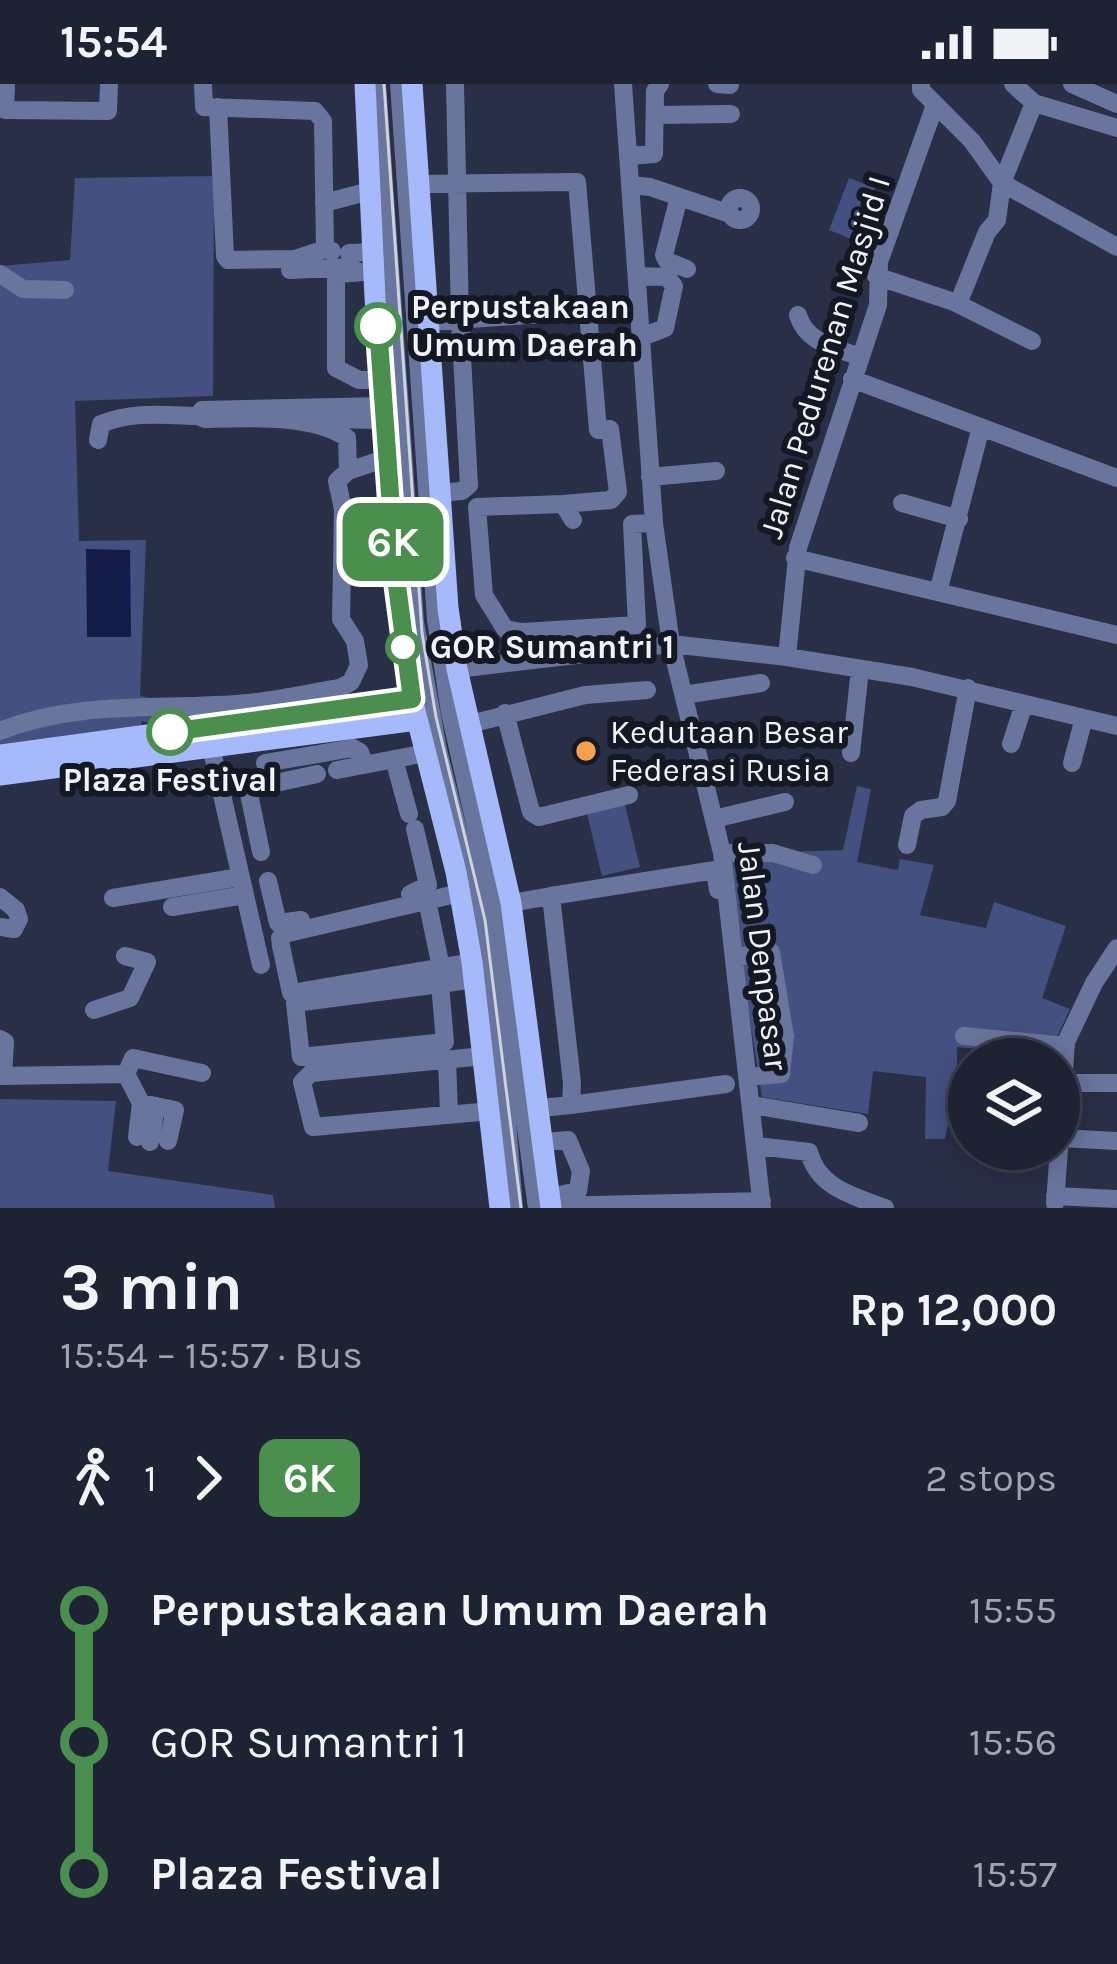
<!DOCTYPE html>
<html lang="en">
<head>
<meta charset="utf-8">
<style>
	:root { --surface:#1e2334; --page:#262b3c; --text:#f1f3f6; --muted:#a1a4ac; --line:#3c404f }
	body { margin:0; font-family:Karla,sans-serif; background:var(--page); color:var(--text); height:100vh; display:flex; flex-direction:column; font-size:45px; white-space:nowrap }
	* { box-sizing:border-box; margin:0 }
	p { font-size:39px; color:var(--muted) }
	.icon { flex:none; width:66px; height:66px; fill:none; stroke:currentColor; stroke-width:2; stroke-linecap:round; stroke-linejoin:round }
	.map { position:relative; height:1124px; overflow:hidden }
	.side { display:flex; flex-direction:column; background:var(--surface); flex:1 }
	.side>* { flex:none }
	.badge { padding:0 24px; border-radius:18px; font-size:42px; line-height:78px }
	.buttons { position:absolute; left:948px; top:954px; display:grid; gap:24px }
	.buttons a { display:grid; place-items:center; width:132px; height:132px; border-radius:50%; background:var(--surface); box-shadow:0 6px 30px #0003,0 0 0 3px var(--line); font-size:60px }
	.map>.badge { position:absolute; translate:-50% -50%; box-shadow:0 0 0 6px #fff }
	.legs { display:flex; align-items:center; gap:18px; height:132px; padding:0 60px; font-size:39px }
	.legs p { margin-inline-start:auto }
	.head { display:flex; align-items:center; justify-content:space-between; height:204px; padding:0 60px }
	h1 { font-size:66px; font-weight:700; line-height:90px }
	ul { padding:0 60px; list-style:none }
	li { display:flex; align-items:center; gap:42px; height:132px; font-size:45px }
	li i { display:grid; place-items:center; width:18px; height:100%; margin:0 15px; background:currentColor }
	li i::after { content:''; width:30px; height:30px; margin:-15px; border:9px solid; border-radius:50%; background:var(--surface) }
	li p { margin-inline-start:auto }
	li:first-child i { background:linear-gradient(#0000 50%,currentColor 0) }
	li:last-child i { background:linear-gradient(currentColor 50%,#0000 0) }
	.status { display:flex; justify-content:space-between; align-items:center; height:84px; padding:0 60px; background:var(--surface); direction:ltr }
	.status svg { height:33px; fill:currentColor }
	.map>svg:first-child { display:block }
	.green { fill:#445180 }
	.water { fill:#131b46 }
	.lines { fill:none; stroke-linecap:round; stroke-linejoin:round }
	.minor { stroke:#69759d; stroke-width:18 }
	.major { stroke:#a6bafb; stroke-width:21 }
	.tram { stroke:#ced2dd; stroke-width:3 }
	.line-1-casing { stroke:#fff; stroke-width:27 }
	.line-1 { stroke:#4a8f4e; stroke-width:18 }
	.stop-1-dot { fill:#fff; stroke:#4a8f4e; stroke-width:6 }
	.poi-dot { fill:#f9a04d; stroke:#141822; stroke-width:4.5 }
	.labels { text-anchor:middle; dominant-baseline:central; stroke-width:12; stroke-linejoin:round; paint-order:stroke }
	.stop-label { font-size:33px; font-weight:bold; fill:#f0f3fc; stroke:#141822; text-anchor:start }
	.street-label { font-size:33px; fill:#f0f3fc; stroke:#141822 }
	.poi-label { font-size:33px; fill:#f0f3fc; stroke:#141822; text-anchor:start }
</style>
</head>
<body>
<div class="status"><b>15:54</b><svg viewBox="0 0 49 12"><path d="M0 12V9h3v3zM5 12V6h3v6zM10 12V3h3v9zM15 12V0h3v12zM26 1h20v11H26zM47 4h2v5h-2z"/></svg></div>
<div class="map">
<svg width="1117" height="1124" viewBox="0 0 1117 1124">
	<rect width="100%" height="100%" fill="#282f46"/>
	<path class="green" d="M 214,92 L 213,312 L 75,317 L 79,457 L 146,456 L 140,612 L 167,618 L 178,631 L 162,642 L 142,637 L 139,648 L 0,666 L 0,182 L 70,176 L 75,94 Z
		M 849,94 L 875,104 L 856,157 L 829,146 Z
		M 857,702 L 871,705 L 857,778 L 898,786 L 900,775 L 934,781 L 920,831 L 986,844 L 994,818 L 1066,842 L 1042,914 L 1070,925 L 1049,971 L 957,963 L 957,992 L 945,1055 L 925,1055 L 926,993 L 873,987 L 868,1030 L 762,1013 L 724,770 L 843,766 Z
		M 625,721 L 640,783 L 602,792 L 587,730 Z
		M 0,1015 L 116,1017 L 108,1087 L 273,1111 L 275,1124 L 0,1124 Z"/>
	<path class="water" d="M 86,465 L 130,466 L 131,553 L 87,553 Z"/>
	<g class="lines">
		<path class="minor" d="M 6,0 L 5,26 L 108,27 L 109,0
			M 203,0 L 204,23 L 315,27 L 323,37 L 325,165
			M 377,0 L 415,538 L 438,666 L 479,832 L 506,1025 L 514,1124
			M 399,0 L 436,536 L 450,629 L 498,841 L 537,1124
			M 623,0 L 654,439 L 671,560 L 722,769 L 762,1124
			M 717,0 L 730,1
			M 921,0 L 921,6 L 972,57 L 1002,99 L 1117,163
			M 1013,0 L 1034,19 L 1117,44
			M 1072,0 L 1117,20
			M 218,23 L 225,172 L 228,176 L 295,175 L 325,165 L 332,167
			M 656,31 L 731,30
			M 630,72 L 654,70 L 655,7 L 660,0
			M 418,100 L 577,98 L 598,346 L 610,345 L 618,408 L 611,416 L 563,420
			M 632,101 L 650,103 L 730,130
			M 679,113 L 664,171 L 667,177 L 687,185
			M729 125a11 11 0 1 1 22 0a11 11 0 1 1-22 0Z
			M 324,119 L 370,107
			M 349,169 L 373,168
			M 290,186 L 352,183
			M 374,187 L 340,190 L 336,194 L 336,284 L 359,296 L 382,296
			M 0,190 L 23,205 L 65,206
			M 638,192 L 667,193 L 674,202 L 665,244 L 642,253
			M 876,192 L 954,218 L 1032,257
			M 958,220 L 987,148 L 997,136 L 1002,99 L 1034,19
			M 798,231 C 806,259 835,263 860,273
			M 427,238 L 588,227
			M 852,295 L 1117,394
			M 323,335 L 384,336
			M 98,356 L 101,340 C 132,327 164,331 198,332
			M 348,387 L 387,374
			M 650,393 L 716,387
			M 438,409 L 462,407 L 469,401 L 460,236 L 455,0
			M 902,419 L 959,435
			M 573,436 L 563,420 L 477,423 L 484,511 L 505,545 L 522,548 L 637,541 L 632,440 L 654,439
			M 795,474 L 1117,551
			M 938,508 L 981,343
			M 787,573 L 798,464 L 878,221 L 879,178 L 935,21
			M 457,585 L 671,560 L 787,573 L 912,593 L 1117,642
			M 684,611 L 761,599
			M 505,629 L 531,728 L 539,733 L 629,711
			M 470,640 L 585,611 L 647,606
			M 0,647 C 79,615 165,627 248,619 C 279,616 309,609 340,604 L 351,598 L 359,581 L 355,557 L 341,535 L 343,425 L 337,397 L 348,387 L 347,354 C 312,330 246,334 205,335 L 198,332 L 202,326 L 383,322
			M 209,654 L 261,881
			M 1011,660 L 1024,620
			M 851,669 L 860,585
			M 394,675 L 409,730
			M 265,679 L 353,664 L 360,668 L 364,681
			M 1072,679 L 1084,634
			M 337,686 L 426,669
			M 714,735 L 785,718
			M 907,761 L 913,732 L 921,726 L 942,723 L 947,717 L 968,604
			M 261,768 L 248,705 L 317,690
			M 722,769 L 773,769 L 813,781
			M 268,797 L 278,839 L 301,836
			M 460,809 L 284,850 L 280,854 L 281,862 L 291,909 L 472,878
			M 410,810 L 428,801 L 415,745
			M 551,812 L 715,786 L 718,806
			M 0,813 L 16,826 L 19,835 L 14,845 L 0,843
			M 113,814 L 240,793
			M 427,817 L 441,883
			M 511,819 L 551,812 L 572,999 L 571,1021 L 540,1024
			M 172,823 L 245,811
			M 736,873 L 771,868 L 785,952 L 781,990 L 748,993
			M 440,900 L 295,919 L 301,973 L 445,958 L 440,900 L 475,895
			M 94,926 L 130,914 L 147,878 L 125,872
			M 964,952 L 1066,962
			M 0,955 L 5,958 L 3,992
			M 484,972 L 311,989 L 302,998 L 313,1043 L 491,1027
			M 447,975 L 449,1029
			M 126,990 L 141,1019 L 175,1026 L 168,1057
			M 126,990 L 133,974 L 202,989
			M 0,992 L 126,990
			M 1064,999 L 1117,999
			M 571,1021 L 726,1000
			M 752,1021 L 859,1039
			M 137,1053 L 141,1019
			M 1060,1054 L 1117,1057
			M 150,1058 L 156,1022
			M 544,1058 L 568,1056 L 581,1087 L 578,1107 L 555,1112
			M 756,1062 L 809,1068 C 818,1104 854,1112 885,1124
			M 1059,1062 L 1066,958 L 1094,899 L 1117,864
			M 1055,1112 L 1117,1115
			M 1055,1119 L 1059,1065
			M 551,1122 L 762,1117"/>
		<path class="major" d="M 365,0 L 375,214 L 401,546 L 412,615 L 456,788 L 472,878 L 500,1124
			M 412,0 L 448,524 L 457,585 L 511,819 L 551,1124
			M 0,671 L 412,615
			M 0,691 L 417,636"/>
		<path class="tram" d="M 384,0 L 422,549 L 436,633 L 485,836 L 521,1124"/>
	</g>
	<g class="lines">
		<g class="line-1-casing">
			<path id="line-1" d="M 170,648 L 412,615 L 396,494 L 378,242"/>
		</g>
		<use href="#line-1" class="line-1"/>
	</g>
	<g class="stop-1-dot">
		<circle cx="378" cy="242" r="21"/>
		<circle cx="403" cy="563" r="15"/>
		<circle cx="170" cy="648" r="21"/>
	</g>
	<circle class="poi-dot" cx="586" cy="667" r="12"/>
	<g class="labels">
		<g class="stop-label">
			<text x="411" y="223">Perpustakaan<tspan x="411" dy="38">Umum Daerah</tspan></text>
			<text x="430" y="563">GOR Sumantri 1</text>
			<text x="170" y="696" text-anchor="middle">Plaza Festival</text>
		</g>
		<g class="street-label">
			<text transform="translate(825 273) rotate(-73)">Jalan Pedurenan Masjid I</text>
			<text transform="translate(763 872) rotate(83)">Jalan Denpasar</text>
		</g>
		<g class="poi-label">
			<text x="610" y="648">Kedutaan Besar<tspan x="610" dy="38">Federasi Rusia</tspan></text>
		</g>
	</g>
</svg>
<div class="buttons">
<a><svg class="icon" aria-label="layers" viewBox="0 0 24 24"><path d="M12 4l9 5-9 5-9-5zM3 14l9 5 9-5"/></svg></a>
</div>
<b class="badge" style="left:393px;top:458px;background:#4a8f4e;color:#fff">6K</b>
</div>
<section class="side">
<div class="head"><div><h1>3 min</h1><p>15:54 – 15:57 · Bus</p></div><b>Rp 12,000</b></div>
<div class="legs"><svg class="icon" aria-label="walk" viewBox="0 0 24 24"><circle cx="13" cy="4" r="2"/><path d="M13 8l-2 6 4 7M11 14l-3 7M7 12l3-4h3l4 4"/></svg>1<svg class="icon" aria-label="forward" viewBox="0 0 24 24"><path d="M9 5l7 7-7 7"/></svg><b class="badge" style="background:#4a8f4e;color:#fff">6K</b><p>2 stops</p></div>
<ul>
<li><i style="color:#4a8f4e"></i><b>Perpustakaan Umum Daerah</b><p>15:55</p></li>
<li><i style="color:#4a8f4e"></i><span>GOR Sumantri 1</span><p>15:56</p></li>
<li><i style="color:#4a8f4e"></i><b>Plaza Festival</b><p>15:57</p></li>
</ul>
</section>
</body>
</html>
